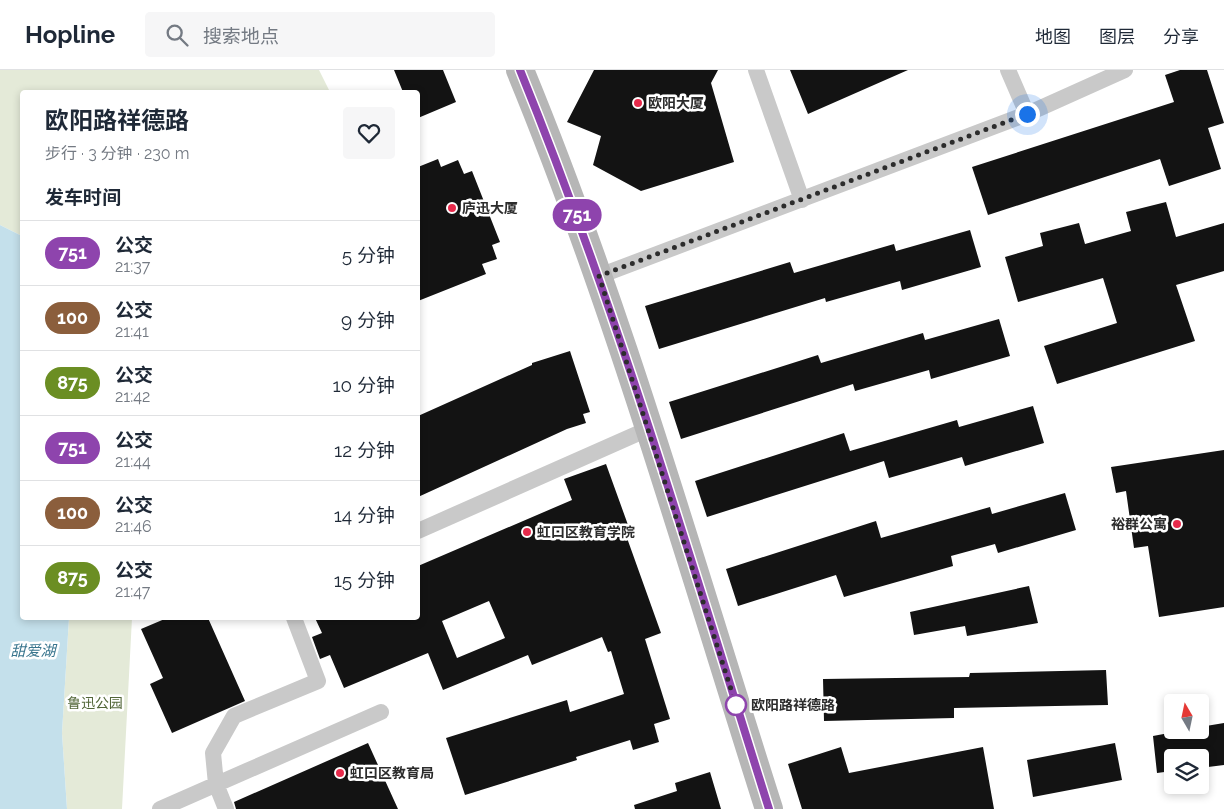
<!DOCTYPE html>
<html lang="zh">
<head>
<meta charset="utf-8">
<style>
	:root { --surface:#fff; --page:#f6f6f7; --text:#1f2937; --muted:#747a83; --line:#e0e1e3 }
	body { margin:0; font-family:Raleway,"Noto Sans SC",sans-serif; background:var(--page); color:var(--text); height:100vh; display:flex; flex-direction:column; font-size:19px; white-space:nowrap }
	* { box-sizing:border-box; margin:0 }
	p { font-size:16px; color:var(--muted) }
	.icon { flex:none; width:28px; height:28px; fill:none; stroke:currentColor; stroke-width:2; stroke-linecap:round; stroke-linejoin:round }
	.map { position:relative; flex:1; overflow:hidden }
	.side { position:absolute; left:20px; top:20px; width:400px; height:530px; display:flex; flex-direction:column; background:var(--surface); border-radius:5px; box-shadow:0 2px 8px #0003 }
	.side>* { flex:none }
	.badge { padding:0 10px; border-radius:16px; font-size:18px; line-height:32px }
	.needle { width:32px; rotate:351deg }
	.tools { position:absolute; left:1164px; top:624px; display:grid; gap:10px }
	.tools a { display:grid; place-items:center; width:45px; height:45px; border-radius:5px; background:var(--surface); box-shadow:0 2px 8px #0003; font-size:25px }
	.you { position:absolute; width:25px; height:25px; margin:-12px; border:4px solid #fff; border-radius:50%; background:#1a73e8; box-shadow:0 0 0 8px #1a73e833 }
	.map>.badge { position:absolute; translate:-50% -50%; box-shadow:0 0 0 2px #fff }
	h2 { padding:0 25px; font-size:19px; line-height:45px }
	.round { display:grid; place-items:center; flex:none; width:52px; height:52px; border-radius:5px; background:var(--page) }
	.head { display:flex; align-items:center; justify-content:space-between; height:85px; padding:0 25px }
	h1 { font-size:24px; font-weight:700; line-height:38px }
	ul { padding:0; list-style:none }
	li { display:flex; align-items:center; gap:15px; height:65px; padding:0 25px; border-top:1px solid var(--line) }
	li div { flex:1 }
	li b { display:block; font-size:19px }
	li em { font-style:normal }
	li .badge { min-width:55px; font-weight:700; text-align:center }
	header { display:flex; align-items:center; gap:30px; box-sizing:border-box; height:70px; padding:0 25px; background:var(--surface); border-bottom:1px solid var(--line) }
	header strong { font-size:24px }
	nav { display:flex; gap:28px; margin-inline-start:auto; font-size:18px }
	.search { width:350px; height:45px; background:var(--page); display:flex; align-items:center; gap:12px; box-sizing:border-box; padding:0 18px; border-radius:5px; color:var(--muted); font-size:19px }
	.map>svg:first-child { display:block }
	.green { fill:#e4ead8 }
	.water { fill:#c4e0eb }
	.building { fill:#131313; fill-rule:evenodd }
	.lines { fill:none; stroke-linecap:round; stroke-linejoin:round }
	.lane { stroke:#c9c9c9; stroke-width:16 }
	.secondary { stroke:#b6b6b6; stroke-width:28 }
	.line-casing { stroke:#fff; stroke-width:11 }
	.line { stroke:#8e44ad; stroke-width:8 }
	.walk { stroke:#2c2c2c; stroke-width:5; stroke-dasharray:0 9 }
	.poi-dot { fill:#e72a4b; stroke:#fff; stroke-width:2 }
	.stop-dot { fill:#fff; stroke:#8e44ad; stroke-width:2.5 }
	.labels { text-anchor:middle; dominant-baseline:central; stroke-width:5; stroke-linejoin:round; paint-order:stroke }
	.poi-label { font-size:14px; font-weight:bold; fill:#2c2c2c; stroke:#fff; text-anchor:start }
	.park-label { font-size:14px; fill:#536739; stroke:#fff }
	.stop-label { font-size:14px; font-weight:bold; fill:#2c2c2c; stroke:#fff; text-anchor:start }
	.water-label { font-size:15px; font-style:italic; fill:#3a768e; stroke:#fff }
</style>
</head>
<body>
<header>
<strong>Hopline</strong>
<div class="search"><svg class="icon" aria-label="search" viewBox="0 0 24 24"><circle cx="10" cy="10" r="6"/><path d="M15 15l6 6"/></svg>搜索地点</div>
<nav><a>地图</a><a>图层</a><a>分享</a></nav>
</header>
<div class="map">
<svg width="1224" height="739" viewBox="0 0 1224 739">
	<rect width="100%" height="100%" fill="#fff"/>
	<path class="green" d="M 0,0 L 319,0 L 330,22 L 22,22 L 22,166 L 0,155 Z
		M 69,548 L 132,548 L 122,739 L 67,739 L 62,663 Z"/>
	<path class="water" d="M 0,155 L 22,166 L 22,548 L 69,548 L 62,663 L 67,739 L 0,739 Z"/>
	<path class="building" d="M 394,0 L 443,0 L 456,32 L 418,48 L 418,22 L 403,22 Z
		M 594,0 L 718,0 L 711,13 L 734,92 L 641,121 L 593,95 L 601,66 L 567,52 Z
		M 790,0 L 908,0 L 808,44 Z
		M 1180,0 L 1207,0 L 1224,53 L 1208,58 L 1221,99 L 1169,116 L 1160,89 L 988,145 L 972,97 L 1174,32 L 1165,5 Z
		M 438,89 L 441,97 L 458,90 L 464,104 L 472,101 L 500,172 L 492,175 L 497,189 L 482,194 L 486,204 L 418,231 L 418,97 Z
		M 1166,132 L 1176,167 L 1224,153 L 1224,201 L 1176,215 L 1195,271 L 1057,314 L 1044,276 L 1117,253 L 1103,208 L 1018,232 L 1005,187 L 1043,176 L 1040,163 L 1079,153 L 1085,174 L 1131,161 L 1126,142 Z
		M 970,160 L 981,197 L 902,220 L 900,211 L 826,232 L 825,228 L 659,279 L 645,236 L 790,192 L 794,203 L 894,174 L 896,181 Z
		M 999,249 L 1010,286 L 931,309 L 929,300 L 855,321 L 853,314 L 681,369 L 669,332 L 818,285 L 821,293 L 923,263 L 925,270 Z
		M 570,281 L 590,342 L 583,344 L 586,353 L 567,359 L 418,427 L 418,346 L 532,295 L 532,293 Z
		M 1033,336 L 1044,373 L 965,396 L 962,387 L 889,408 L 884,391 L 707,447 L 695,411 L 844,363 L 850,381 L 957,350 L 959,357 Z
		M 1224,380 L 1224,537 L 1159,547 L 1148,476 L 1134,478 L 1126,421 L 1116,423 L 1111,397 Z
		M 606,394 L 632,466 L 627,468 L 661,563 L 645,569 L 670,649 L 654,654 L 659,672 L 633,680 L 630,670 L 576,687 L 577,690 L 465,725 L 446,668 L 567,630 L 570,642 L 624,624 L 611,581 L 608,582 L 602,567 L 532,595 L 528,585 L 443,620 L 428,583 L 344,618 L 330,585 L 320,589 L 312,567 L 322,563 L 315,548 L 418,548 L 418,496 L 572,430 L 564,409 ZM 489,531 L 505,568 L 457,588 L 442,551 Z
		M 1065,423 L 1076,460 L 998,483 L 995,474 L 951,486 L 953,496 L 844,527 L 836,505 L 738,536 L 726,499 L 876,451 L 881,468 L 990,437 L 992,444 Z
		M 1029,516 L 1038,553 L 967,566 L 965,556 L 914,565 L 910,542 Z
		M 167,548 L 208,548 L 245,631 L 172,663 L 150,614 L 163,608 L 141,559 Z
		M 1106,600 L 1108,635 L 954,638 L 954,648 L 824,651 L 823,609 L 969,607 L 970,603 Z
		M 1224,653 L 1224,695 L 1200,698 L 1200,688 L 1172,688 L 1172,701 L 1157,703 L 1153,666 L 1185,660 L 1200,660 L 1200,657 Z
		M 368,673 L 398,739 L 236,739 L 234,732 Z
		M 1115,673 L 1122,710 L 1033,727 L 1027,690 Z
		M 841,677 L 849,703 L 983,677 L 994,739 L 802,739 L 788,694 Z
		M 710,702 L 721,739 L 635,739 L 634,735 L 677,721 L 675,713 Z"/>
	<g class="lines">
		<path class="lane" d="M 756,0 L 802,130
			M 1008,0 L 1027,44
			M 599,206 L 1027,44 L 1125,0
			M 418,461 L 648,359
			M 160,739 L 381,642
			M 226,739 L 216,714 L 213,683 L 234,646 L 318,611 L 294,548"/>
		<path class="secondary" d="M 520,0 C 619,240 690,492 769,739"/>
	</g>
	<g class="lines">
		<g class="line-casing">
			<path id="line" d="M 520,0 C 618,241 691,491 769,739"/>
		</g>
		<use href="#line" class="line"/>
		<path class="walk" d="M 736,635 L 599,206 L 1027,44"/>
	</g>
	<g class="poi-dot">
		<circle cx="638" cy="33" r="5"/>
		<circle cx="452" cy="138" r="5"/>
		<circle cx="1177" cy="454" r="5"/>
		<circle cx="527" cy="462" r="5"/>
		<circle cx="340" cy="703" r="5"/>
	</g>
	<circle class="stop-dot" cx="736" cy="635" r="10"/>
	<g class="labels">
		<g class="poi-label">
			<text x="648" y="33">欧阳大厦</text>
			<text x="462" y="138">庐迅大厦</text>
			<text x="1167" y="454" text-anchor="end">裕群公寓</text>
			<text x="537" y="462">虹口区教育学院</text>
			<text x="350" y="703">虹口区教育局</text>
		</g>
		<g class="park-label">
			<text x="95" y="633">鲁迅公园</text>
		</g>
		<g class="stop-label">
			<text x="751" y="635">欧阳路祥德路</text>
		</g>
		<g class="water-label">
			<text x="33" y="581">甜爱湖</text>
		</g>
	</g>
</svg>
<div class="tools">
<a><svg class="needle" viewBox="-14 -14 28 28"><path d="M0-13l5 13h-10z" fill="#e53935"/><path d="M0 13l5-13h-10z" fill="#747a83"/></svg></a>
<a><svg class="icon" aria-label="layers" viewBox="0 0 24 24"><path d="M12 4l9 5-9 5-9-5zM3 14l9 5 9-5"/></svg></a>
</div>
<div class="you" style="left:1027px;top:44px"></div>
<b class="badge" style="left:577px;top:145px;background:#8e44ad;color:#fff">751</b>
<section class="side">
<div class="head"><div><h1>欧阳路祥德路</h1><p>步行 · 3 分钟 · 230 m</p></div><a class="round"><svg class="icon" aria-label="heart" viewBox="0 0 24 24"><path d="M12 20l-8-8c-3-5 5-10 8-4 3-6 11-1 8 4z"/></svg></a></div>
<h2>发车时间</h2>
<ul>
<li><span class="badge" style="background:#8e44ad;color:#fff">751</span><div><b>公交</b><p>21:37</p></div><em>5 分钟</em></li>
<li><span class="badge" style="background:#8b5e3c;color:#fff">100</span><div><b>公交</b><p>21:41</p></div><em>9 分钟</em></li>
<li><span class="badge" style="background:#6b8e23;color:#fff">875</span><div><b>公交</b><p>21:42</p></div><em>10 分钟</em></li>
<li><span class="badge" style="background:#8e44ad;color:#fff">751</span><div><b>公交</b><p>21:44</p></div><em>12 分钟</em></li>
<li><span class="badge" style="background:#8b5e3c;color:#fff">100</span><div><b>公交</b><p>21:46</p></div><em>14 分钟</em></li>
<li><span class="badge" style="background:#6b8e23;color:#fff">875</span><div><b>公交</b><p>21:47</p></div><em>15 分钟</em></li>
</ul>
</section>
</div>
</body>
</html>
